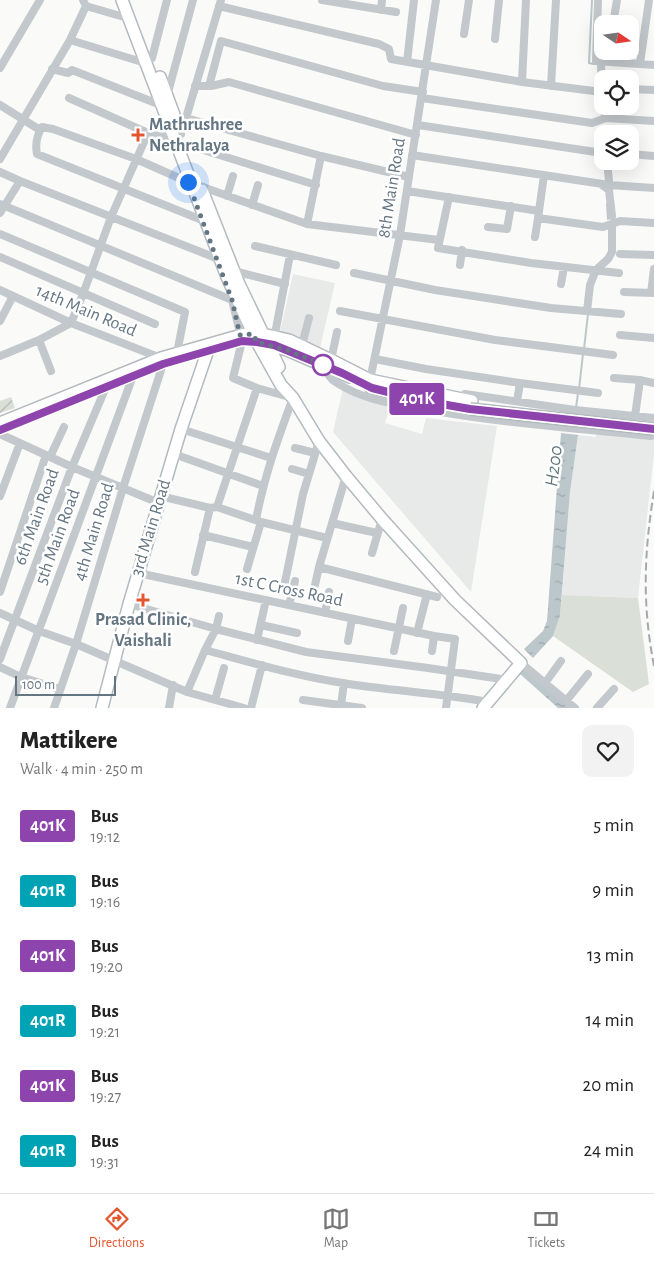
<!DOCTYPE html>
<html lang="en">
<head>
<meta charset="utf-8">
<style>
	:root { --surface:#fff; --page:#f2f2f2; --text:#222; --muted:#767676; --line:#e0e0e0; --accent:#e4572e }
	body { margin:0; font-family:"Alegreya Sans",sans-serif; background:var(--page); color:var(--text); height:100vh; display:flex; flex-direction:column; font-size:19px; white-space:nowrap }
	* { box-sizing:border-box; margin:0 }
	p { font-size:16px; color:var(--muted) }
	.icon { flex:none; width:28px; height:28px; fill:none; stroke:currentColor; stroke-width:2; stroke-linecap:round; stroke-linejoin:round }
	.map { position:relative; height:708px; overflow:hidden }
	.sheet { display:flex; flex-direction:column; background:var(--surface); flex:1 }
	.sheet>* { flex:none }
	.badge { padding:0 10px; border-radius:4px; font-size:18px; line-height:32px }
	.needle { width:32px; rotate:103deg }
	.buttons { position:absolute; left:594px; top:15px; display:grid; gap:10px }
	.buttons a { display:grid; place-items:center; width:45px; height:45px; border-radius:10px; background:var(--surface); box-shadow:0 5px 20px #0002; font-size:25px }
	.scale { position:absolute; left:15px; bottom:12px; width:101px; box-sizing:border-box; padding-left:5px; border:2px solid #657683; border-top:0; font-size:14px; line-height:18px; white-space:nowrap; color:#657683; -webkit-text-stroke:4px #fff; paint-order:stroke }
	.you { position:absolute; width:25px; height:25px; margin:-12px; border:4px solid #fff; border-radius:50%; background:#1a73e8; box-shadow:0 0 0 8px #1a73e833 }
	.map>.badge { position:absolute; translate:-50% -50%; box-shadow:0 0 0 2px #fff }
	.round { display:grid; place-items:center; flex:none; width:52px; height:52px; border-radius:10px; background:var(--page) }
	.overview { display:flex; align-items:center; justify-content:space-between; height:85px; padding:0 20px }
	h1 { font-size:24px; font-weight:800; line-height:38px }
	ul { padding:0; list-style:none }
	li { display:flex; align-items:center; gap:15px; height:65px; padding:0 20px }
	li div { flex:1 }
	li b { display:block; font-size:19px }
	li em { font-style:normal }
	li .badge { min-width:55px; font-weight:700; text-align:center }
	.tabs { display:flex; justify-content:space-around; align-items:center; height:70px; border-top:1px solid var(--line); background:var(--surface); font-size:14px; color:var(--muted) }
	.tabs a { display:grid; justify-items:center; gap:2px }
	.tabs .on { color:var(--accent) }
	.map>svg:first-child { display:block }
	.built { fill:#e8e9e9 }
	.grass { fill:#dadfd7 }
	.garden { fill:url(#garden-furrows) }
	.water { fill:url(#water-ripples) }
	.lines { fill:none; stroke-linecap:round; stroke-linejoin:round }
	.stream { stroke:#bbc7cb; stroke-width:2 }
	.secondary-casing { stroke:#b3babf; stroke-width:14 }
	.street { stroke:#c3c8cc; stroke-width:8 }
	.secondary { stroke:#fff; stroke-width:11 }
	.rail { stroke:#a2aab0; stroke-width:2; stroke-dasharray:8 4; stroke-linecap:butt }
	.secondary-bridge-casing { stroke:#b3babf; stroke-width:14; stroke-linecap:butt }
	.secondary-bridge { stroke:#fff; stroke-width:11 }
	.line-casing { stroke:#fff; stroke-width:11 }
	.line { stroke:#8e44ad; stroke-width:8 }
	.walk { stroke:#657683; stroke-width:5; stroke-dasharray:0 9 }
	.poi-dot { fill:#e4572e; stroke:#fff; stroke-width:2 }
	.stop-dot { fill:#fff; stroke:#8e44ad; stroke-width:2.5 }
	.labels { text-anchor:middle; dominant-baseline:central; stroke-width:5; stroke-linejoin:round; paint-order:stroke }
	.poi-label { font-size:18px; font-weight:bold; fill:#657683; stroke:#fff; text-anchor:start }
	.street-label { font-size:18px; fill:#657683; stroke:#fff }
	.water-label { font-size:19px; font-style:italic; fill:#60757c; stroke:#fff }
</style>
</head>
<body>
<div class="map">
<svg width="654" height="708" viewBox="0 0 654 708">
	<defs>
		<pattern id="garden-furrows" width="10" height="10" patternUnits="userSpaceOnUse" patternTransform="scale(1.25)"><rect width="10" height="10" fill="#dadfd7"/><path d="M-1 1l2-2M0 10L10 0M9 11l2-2" fill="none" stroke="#b4b9b4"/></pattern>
		<pattern id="water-ripples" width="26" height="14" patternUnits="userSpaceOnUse" patternTransform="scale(1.25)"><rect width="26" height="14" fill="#bbc7cb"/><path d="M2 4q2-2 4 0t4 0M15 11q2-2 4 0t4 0" fill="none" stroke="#9ca6aa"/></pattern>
	</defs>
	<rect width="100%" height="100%" fill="#fafaf8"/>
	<path class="built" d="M 293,274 L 335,283 L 320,348 L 280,332 Z
		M 343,388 L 390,406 L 385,423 L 422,434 L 426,418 L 497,426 L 471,592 L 333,432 Z
		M 597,431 L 654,437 L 654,454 L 638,598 L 562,595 L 570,492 L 578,435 L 596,437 Z"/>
	<path class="grass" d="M 562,595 L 638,598 L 649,684 L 633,692 L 553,636 L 560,616 Z"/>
	<path class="garden" d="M 11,397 L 15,408 L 0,413 L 0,401 Z"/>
	<path class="water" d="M 561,433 L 578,435 L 570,492 L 560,616 L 553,636 L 533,658 L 524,649 L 543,631 L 547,621 Z
		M 525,669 L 571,708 L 558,708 L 519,673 Z"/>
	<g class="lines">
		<path class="stream" d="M 592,0 L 589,63 L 594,64
			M 601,106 L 602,117
			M 607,204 L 608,219
			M 584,349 L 588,314
			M 579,389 L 583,354
			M 576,408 L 578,393"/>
		<g class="secondary-casing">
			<path id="secondary" d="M 122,0 L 227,277 L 257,342 L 281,385 L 293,398 L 319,441 L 346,476 L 382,519 L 455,600 L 521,663 L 483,708
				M 160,77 L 177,123
				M 202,190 L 239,284 L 279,367
				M 258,342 L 287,350 L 350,377
				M 371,388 L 424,401 L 470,409
				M 0,423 L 161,358 L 245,334 L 267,335 L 289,340 L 331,360 L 370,380 L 472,401
				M 102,708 L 129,604 L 181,429 L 208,350"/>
		</g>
		<path class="street" d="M 322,0 L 396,12
			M 598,0 L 596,61 L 654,65
			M 86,6 L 124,17
			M 219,6 L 379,44 L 389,49 L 391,59 L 522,82 L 594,91
			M 381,10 L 382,0
			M 613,24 L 617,0
			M 464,34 L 469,0
			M 495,39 L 499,0
			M 70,40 L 142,62
			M 152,58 L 167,0
			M 407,62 L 414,0
			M 601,62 L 602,104
			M 608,62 L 609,51
			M 640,64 L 649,0
			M 0,68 L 40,0
			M 52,69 L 68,73 L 72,70 L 158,104
			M 522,82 L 526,0
			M 195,86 L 211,86 L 229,82 L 416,135
			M 209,86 L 221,41 L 383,86 L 423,92
			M 551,86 L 556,0
			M 630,89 L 654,90
			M 167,96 L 193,0
			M 69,98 L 148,133 L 171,138 L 181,134
			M 422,98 L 592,123 L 606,118 L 654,121
			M 0,105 L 40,130
			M 186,118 L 321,156 L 409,177
			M 182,120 L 186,118 L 221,0
			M 418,125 L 602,153
			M 605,130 L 605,134
			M 184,144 L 316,185
			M 630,154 L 654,156
			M 412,155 L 609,185 L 654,188
			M 0,159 L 70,40 L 86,6 L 83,0
			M 607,161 L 609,181
			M 0,172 L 20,181 L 216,258
			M 188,182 L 136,159 L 53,129 L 42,127 C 37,135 35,144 37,154 L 202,220
			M 602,185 L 609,190 L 612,216
			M 200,186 L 307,224 L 439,240
			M 407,191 L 539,211 L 538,218 L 603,227 L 620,221 L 654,223
			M 227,196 L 233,176
			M 449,197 L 438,248 L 531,263 L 619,273
			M 0,204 L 232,300
			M 252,205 L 258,185
			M 539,211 L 544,175
			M 0,213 L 20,181
			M 307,224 L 321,156
			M 488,227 L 507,229 L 511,206
			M 0,234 L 185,312 L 177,353
			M 535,237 L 538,218
			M 255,246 L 336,265
			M 620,254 L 654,255
			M 0,257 L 155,324
			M 460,265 L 462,250
			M 234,271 L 285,284
			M 354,273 L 435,290 L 551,308 L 621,314
			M 561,284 L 564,267
			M 0,290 L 71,323 L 161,358
			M 624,292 L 654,293
			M 651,293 L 654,269
			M 231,296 L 242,341 L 233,378 L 257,388
			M 340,311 L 495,340 L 613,355
			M 587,311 L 590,285 L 596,270 L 608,259 L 612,252 L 612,224
			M 0,321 L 13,296
			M 620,335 L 654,338
			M 274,339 L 290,255
			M 39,340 L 51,371
			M 302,345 L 309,318
			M 0,356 L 39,340 L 71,323 L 83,294 L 111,217 L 148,133
			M 375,359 L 426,369 L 520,383 L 517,401
			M 331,360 L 337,332
			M 324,366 C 327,373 330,379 337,383 C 363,400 395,404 424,409 C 499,423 576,428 651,436
			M 614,378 L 640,380
			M 375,380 L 370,380 L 400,235 L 436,0
			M 520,383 L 598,393
			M 465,394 L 575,410 L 654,418
			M 635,416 L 640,380 L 654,383
			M 181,429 L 271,458
			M 0,434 L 72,467 L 159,503
			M 295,448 L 315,453
			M 174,454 L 263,486
			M 50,457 L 64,427
			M 292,469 L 309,474
			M 0,496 L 20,443
			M 160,496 L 210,508 L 217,507 L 261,522 L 327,538
			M 217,507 L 257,388 L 293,398 C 278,438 264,477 256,520
			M 332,523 L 377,533
			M 203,535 L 253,547
			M 372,553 L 382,519
			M 319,567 L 437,597
			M 247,569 L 261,522
			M 195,572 L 210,508
			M 138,573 L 434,636 L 455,639 L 446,708
			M 285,582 L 303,494 L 319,441
			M 315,585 L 319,567 L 346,476
			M 0,592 L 46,455
			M 129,604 L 216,629 L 306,652 L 428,668 L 508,680
			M 289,605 L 295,581
			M 0,613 L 39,631 L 76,644 L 187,692 L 244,708
			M 325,613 L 329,592
			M 261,625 L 297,633
			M 417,633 L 427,594
			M 257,640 L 266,600
			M 348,641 L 352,619
			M 205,650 C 250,662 296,676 343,683 C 391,691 440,693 488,702
			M 394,651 L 403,608
			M 432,651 L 434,636
			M 0,659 L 72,467 L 106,387
			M 521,663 L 575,708
			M 0,667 L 21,677 L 60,689
			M 545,683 L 561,661
			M 187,692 L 205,650 L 216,629 L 219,616
			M 215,700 L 224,668
			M 303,700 L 362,708
			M 566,701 L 588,674
			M 341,705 L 344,683
			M 10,708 L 133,376
			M 54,708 L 76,644 L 123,488 L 163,364
			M 169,708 L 173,685
			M 251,708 L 262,665
			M 597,708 L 614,689"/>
		<use href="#secondary" class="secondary"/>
		<path class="rail" d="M 654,491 C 644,553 642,604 654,666"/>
		<g class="secondary-bridge-casing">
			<path id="secondary-bridge" d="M 470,409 L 654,429"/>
		</g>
		<use href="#secondary-bridge" class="secondary-bridge"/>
	</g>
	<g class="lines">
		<g class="line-casing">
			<path id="line" d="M 0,430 L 163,364 L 242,341 L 257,342 L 274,345 L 342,373 L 372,388 L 424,401 L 470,409 L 654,429"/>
		</g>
		<use href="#line" class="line"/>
		<path class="walk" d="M 188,182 L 232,300 L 240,335 L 253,334 L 257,342 L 287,350 L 323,365"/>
	</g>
	<g class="poi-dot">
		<path d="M135.5 127.5h5v5h5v5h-5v5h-5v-5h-5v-5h5z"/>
		<path d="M140.5 592.5h5v5h5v5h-5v5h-5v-5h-5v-5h5z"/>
	</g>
	<circle class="stop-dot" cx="323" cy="365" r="10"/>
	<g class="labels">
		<g class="poi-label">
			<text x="149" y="125">Mathrushree<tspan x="149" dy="21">Nethralaya</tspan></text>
			<text x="143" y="620" text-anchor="middle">Prasad Clinic,<tspan x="143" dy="21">Vaishali</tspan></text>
		</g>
		<g class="street-label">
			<text transform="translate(392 188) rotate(-81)">8th Main Road</text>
			<text transform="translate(86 311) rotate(23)">14th Main Road</text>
			<text transform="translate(37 517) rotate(-70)">6th Main Road</text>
			<text transform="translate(151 528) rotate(-73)">3rd Main Road</text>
			<text transform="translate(94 532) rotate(-73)">4th Main Road</text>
			<text transform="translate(58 537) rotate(-70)">5th Main Road</text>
			<text transform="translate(289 590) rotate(12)">1st C Cross Road</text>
		</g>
		<g class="water-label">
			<text transform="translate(554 466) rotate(-83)">H200</text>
		</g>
	</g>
</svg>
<div class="buttons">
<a><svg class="needle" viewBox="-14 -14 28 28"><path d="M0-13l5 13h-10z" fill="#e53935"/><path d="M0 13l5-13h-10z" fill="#767676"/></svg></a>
<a><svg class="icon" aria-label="locate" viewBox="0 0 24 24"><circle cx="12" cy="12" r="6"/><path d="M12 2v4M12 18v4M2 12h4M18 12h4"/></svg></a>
<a><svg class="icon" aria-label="layers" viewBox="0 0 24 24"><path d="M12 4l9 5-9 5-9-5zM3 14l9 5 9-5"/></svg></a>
</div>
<div class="scale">100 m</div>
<div class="you" style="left:188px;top:182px"></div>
<b class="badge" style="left:417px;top:399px;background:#8e44ad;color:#fff">401K</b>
</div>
<section class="sheet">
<div class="overview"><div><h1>Mattikere</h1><p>Walk · 4 min · 250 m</p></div><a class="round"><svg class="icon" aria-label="heart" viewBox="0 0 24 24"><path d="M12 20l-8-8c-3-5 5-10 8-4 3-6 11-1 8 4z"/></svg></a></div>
<ul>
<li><span class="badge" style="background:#8e44ad;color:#fff">401K</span><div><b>Bus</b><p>19:12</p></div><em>5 min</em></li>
<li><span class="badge" style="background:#00a3b4;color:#fff">401R</span><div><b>Bus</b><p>19:16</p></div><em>9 min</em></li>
<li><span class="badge" style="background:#8e44ad;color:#fff">401K</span><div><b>Bus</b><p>19:20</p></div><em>13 min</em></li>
<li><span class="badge" style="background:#00a3b4;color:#fff">401R</span><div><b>Bus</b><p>19:21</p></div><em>14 min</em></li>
<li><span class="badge" style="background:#8e44ad;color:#fff">401K</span><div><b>Bus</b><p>19:27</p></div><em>20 min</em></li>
<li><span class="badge" style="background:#00a3b4;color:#fff">401R</span><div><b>Bus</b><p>19:31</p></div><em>24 min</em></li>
</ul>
</section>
<nav class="tabs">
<a class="on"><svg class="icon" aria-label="directions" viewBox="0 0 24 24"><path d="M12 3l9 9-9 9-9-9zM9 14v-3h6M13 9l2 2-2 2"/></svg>Directions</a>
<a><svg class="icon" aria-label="map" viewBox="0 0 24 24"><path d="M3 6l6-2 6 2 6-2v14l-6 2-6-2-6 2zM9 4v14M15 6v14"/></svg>Map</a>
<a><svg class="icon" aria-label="tickets" viewBox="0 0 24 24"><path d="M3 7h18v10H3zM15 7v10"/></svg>Tickets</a>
</nav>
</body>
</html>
